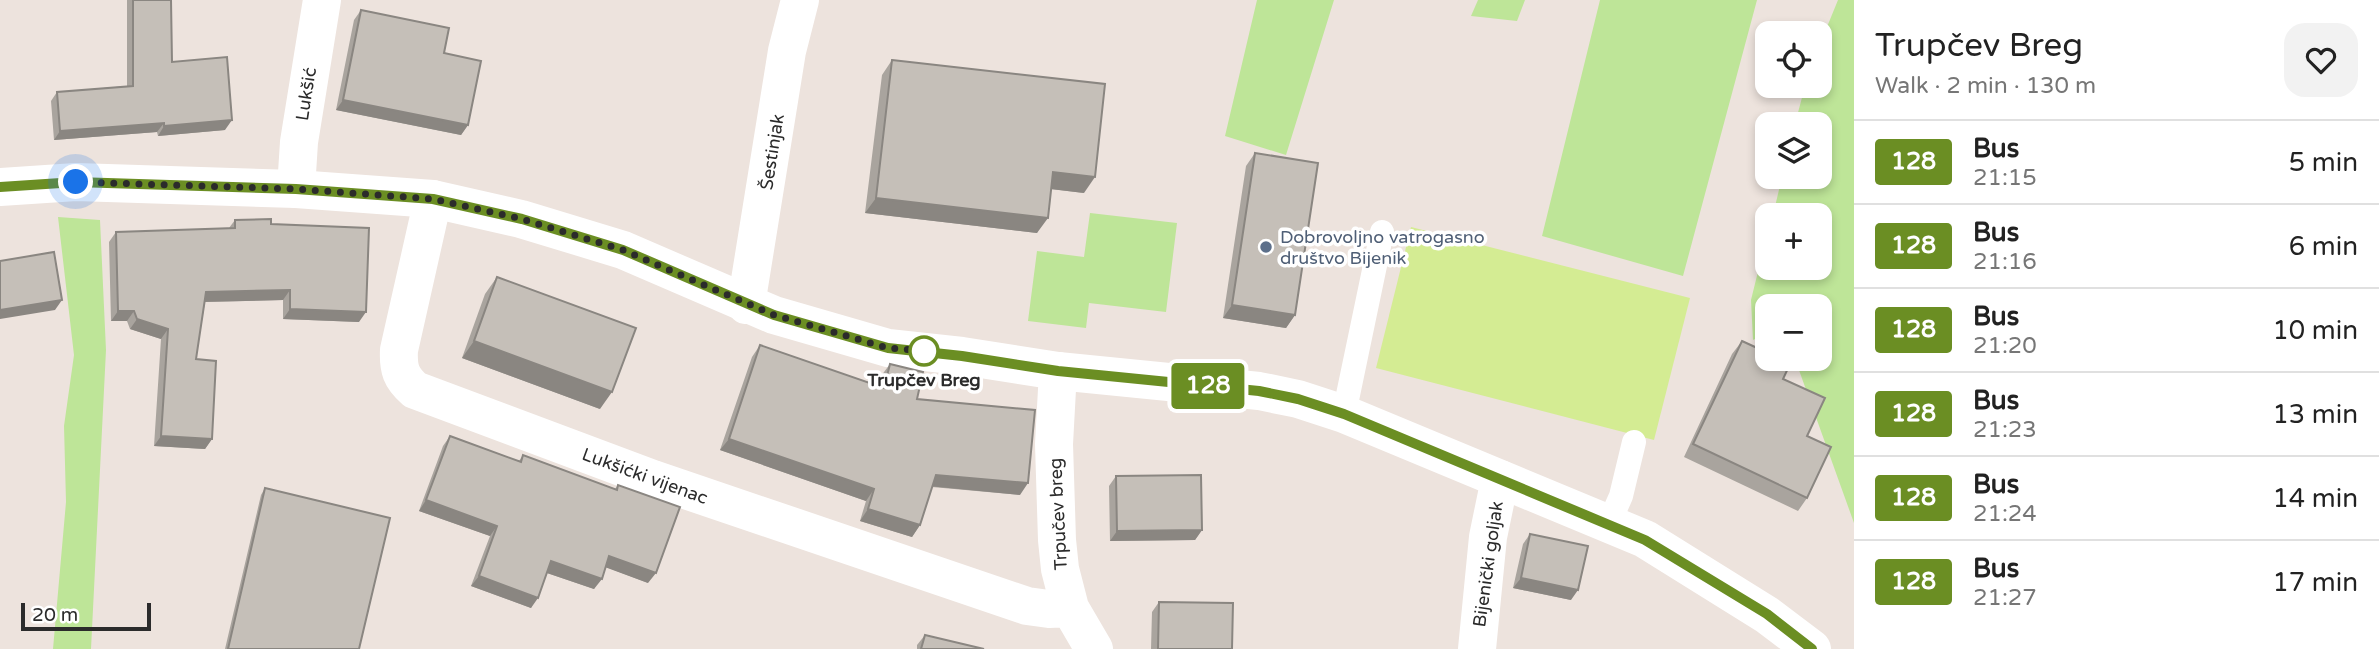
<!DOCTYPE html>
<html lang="en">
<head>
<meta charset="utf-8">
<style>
	:root { --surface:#fff; --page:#f2f2f2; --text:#222; --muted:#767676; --line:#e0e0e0 }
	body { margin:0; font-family:"Varela Round",sans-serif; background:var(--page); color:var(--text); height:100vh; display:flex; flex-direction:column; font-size:26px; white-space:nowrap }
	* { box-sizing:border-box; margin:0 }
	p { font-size:23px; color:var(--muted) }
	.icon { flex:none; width:38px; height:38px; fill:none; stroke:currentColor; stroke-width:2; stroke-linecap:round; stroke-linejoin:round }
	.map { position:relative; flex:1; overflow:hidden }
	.details { display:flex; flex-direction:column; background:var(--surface); width:525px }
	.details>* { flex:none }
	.badge { padding:0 14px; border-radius:5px; font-size:24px; line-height:46px }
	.buttons { position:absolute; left:1755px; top:21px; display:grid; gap:14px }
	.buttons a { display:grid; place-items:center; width:77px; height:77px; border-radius:14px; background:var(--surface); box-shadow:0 4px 10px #0003; font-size:35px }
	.scale { position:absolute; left:21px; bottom:18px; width:130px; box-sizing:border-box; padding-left:7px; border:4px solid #2b2b2b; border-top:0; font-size:19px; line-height:24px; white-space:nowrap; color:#2b2b2b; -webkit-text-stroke:5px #fff; paint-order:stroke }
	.you { position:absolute; width:35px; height:35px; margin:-18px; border:5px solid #fff; border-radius:50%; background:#1a73e8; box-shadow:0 0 0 10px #1a73e833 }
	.map>.badge { position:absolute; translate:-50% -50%; box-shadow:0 0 0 4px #fff }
	.round { display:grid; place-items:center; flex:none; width:74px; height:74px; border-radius:21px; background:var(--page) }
	.overview { display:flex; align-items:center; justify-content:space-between; height:119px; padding:0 21px }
	h1 { font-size:33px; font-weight:600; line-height:52px }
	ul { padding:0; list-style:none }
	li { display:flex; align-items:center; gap:21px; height:84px; padding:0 21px; border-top:2px solid var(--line) }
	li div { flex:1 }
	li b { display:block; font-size:26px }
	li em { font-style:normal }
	li .badge { min-width:77px; font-weight:700; text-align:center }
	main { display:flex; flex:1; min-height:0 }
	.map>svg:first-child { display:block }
	.green { fill:#bee598 }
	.pitch { fill:#d4ec93 }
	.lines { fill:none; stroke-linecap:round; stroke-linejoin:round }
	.service { stroke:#fff; stroke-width:24 }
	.minor { stroke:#fff; stroke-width:38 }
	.secondary { stroke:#fff; stroke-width:38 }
	.wall { fill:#a9a49e }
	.shaded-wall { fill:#8a8681 }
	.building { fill:#c5bfb8; stroke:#8a8681; stroke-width:2 }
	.line-casing { stroke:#fff; stroke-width:16 }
	.line { stroke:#6b8e23; stroke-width:10 }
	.walk { stroke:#2b2b2b; stroke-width:7; stroke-dasharray:0 12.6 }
	.service-dot { fill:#5c6f8a; stroke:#fff; stroke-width:2.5 }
	.stop-dot { fill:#fff; stroke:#6b8e23; stroke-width:3.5 }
	.labels { text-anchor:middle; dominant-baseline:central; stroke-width:7; stroke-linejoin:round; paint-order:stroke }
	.street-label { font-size:18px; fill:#2b2b2b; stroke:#fff }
	.service-label { font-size:18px; fill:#4e5e75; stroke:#fff; text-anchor:start }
	.stop-label { font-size:18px; font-weight:bold; fill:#2b2b2b; stroke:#fff }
</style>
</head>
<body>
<main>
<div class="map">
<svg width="1854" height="649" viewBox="0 0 1854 649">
	<rect width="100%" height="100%" fill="#ede3dd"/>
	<path class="green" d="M 1257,0 L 1334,0 L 1286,155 L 1225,136 Z
		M 1478,0 L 1525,0 L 1517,21 L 1471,16 Z
		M 1600,0 L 1757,0 L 1683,276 L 1542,236 Z
		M 1838,0 L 1854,0 L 1854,523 L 1795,359 L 1820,359 L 1820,306 L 1768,306 L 1767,333 L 1753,340 L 1751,300 L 1767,235 L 1768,268 L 1820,268 L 1820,215 L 1773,215 L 1782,177 L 1820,177 L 1820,124 L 1795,124 L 1805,86 L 1820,86 L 1820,44 Z
		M 1090,213 L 1177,223 L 1166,312 L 1089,303 L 1086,328 L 1028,321 L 1037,251 L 1084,257 Z
		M 58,217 L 100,220 L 106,350 L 91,649 L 53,649 L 66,502 L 64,426 L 74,355 Z"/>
	<path class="pitch" d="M 1411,227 L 1690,298 L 1654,440 L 1376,368 Z"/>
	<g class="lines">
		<path class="service" d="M 1344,414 L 1382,232
			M 1609,523 L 1621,496 L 1634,442"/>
		<path class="minor" d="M 296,189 L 299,142 L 322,0
			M 433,199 L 399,350 C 398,369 401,378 415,390 L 653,479 L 1027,606 L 1049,609 L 1070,608
			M 746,305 L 787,51 L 800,0
			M 1058,371 L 1054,444 L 1057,540 L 1060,569 L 1070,608 L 1094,649
			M 1477,649 L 1488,537 L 1500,479"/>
		<path class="secondary" d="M 0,187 L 76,182 L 296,189 L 433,199 L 521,219 L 623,250 L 774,315 L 888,348 L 962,356 L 1058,371 L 1259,391 L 1298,399 L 1344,414 L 1645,539 L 1767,615 L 1812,649"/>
	</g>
	<path class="wall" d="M 127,0 L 171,0 L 172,62 L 225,130 L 158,136 L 157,132 L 54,140 L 51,101 L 57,92 L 127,86 Z
		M 361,10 L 444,53 L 468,125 L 461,135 L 336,110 L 354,20 Z
		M 892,60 L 1084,193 L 1051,189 L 1037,233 L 865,213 L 882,75 Z
		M 1255,153 L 1295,315 L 1286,328 L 1223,318 L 1246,166 Z
		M 235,220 L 271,224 L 359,322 L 283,319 L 283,300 L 205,302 L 196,359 L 212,439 L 205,449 L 154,446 L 161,339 L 130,329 L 127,321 L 111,321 L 109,242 L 116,232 L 229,228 Z
		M 497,277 L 600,409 L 462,358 L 485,294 Z
		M 1742,341 L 1783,379 L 1807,436 L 1807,498 L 1798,511 L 1684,457 L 1732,354 Z
		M 760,345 L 879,386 L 881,376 L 890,364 L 917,399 L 1020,495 L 932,487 L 920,525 L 912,537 L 860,521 L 866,501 L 720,450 L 752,357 Z
		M 450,436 L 519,461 L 523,455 L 615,489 L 618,485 L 648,583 L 606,567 L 594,589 L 547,573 L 531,608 L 471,586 L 490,536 L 419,511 L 443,446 Z
		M 1116,476 L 1202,530 L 1195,540 L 1110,541 L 1109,486 Z
		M 265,488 L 359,649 L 225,649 L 261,495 Z
		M 1530,534 L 1571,600 L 1513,588 L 1523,544 Z
		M 1159,602 L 1232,649 L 1151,649 L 1152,612 Z
		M 925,635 L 984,649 L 917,649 L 917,645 Z"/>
	<path class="shaded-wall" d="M 343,100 L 468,125 L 461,135 L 336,110 Z
		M 232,120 L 225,130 L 158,136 L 164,126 Z
		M 164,123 L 157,132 L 54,140 L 60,131 Z
		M 1053,172 L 1095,177 L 1084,193 L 1042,188 Z
		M 876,198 L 1048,218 L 1037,233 L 865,213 Z
		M 290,290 L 283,300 L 199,302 L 206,292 Z
		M 62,300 L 55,310 L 0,319 L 0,310 Z
		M 1232,305 L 1295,315 L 1286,328 L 1223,318 Z
		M 290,309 L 366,312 L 359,322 L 283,319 Z
		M 118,311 L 134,311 L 127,321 L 111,321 Z
		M 137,319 L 168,329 L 161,339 L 130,329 Z
		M 474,341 L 612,392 L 600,409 L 462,358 Z
		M 161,436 L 212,439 L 205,449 L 154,446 Z
		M 729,439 L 874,489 L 866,501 L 720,450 Z
		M 936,475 L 1028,483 L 1020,495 L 928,486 Z
		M 426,500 L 497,526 L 490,536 L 419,511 Z
		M 868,509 L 920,525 L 912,537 L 860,521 Z
		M 1202,530 L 1195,540 L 1110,541 L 1117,531 Z
		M 609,556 L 656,573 L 648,583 L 602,566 Z
		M 551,561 L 602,579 L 594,589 L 544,572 Z
		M 479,576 L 538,598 L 531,608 L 471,586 Z
		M 1521,578 L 1578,590 L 1571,600 L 1513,588 Z"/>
	<path class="building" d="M 133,0 L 171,0 L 172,62 L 227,57 L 232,120 L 164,126 L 164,123 L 60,131 L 57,92 L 133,86 Z
		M 361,10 L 449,28 L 444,53 L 481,61 L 468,125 L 343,100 Z
		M 892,60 L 1105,84 L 1095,177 L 1053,172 L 1048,218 L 876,198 Z
		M 1255,153 L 1318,163 L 1295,315 L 1232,305 Z
		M 271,219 L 271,224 L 369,228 L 366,312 L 290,309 L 290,290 L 206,292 L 196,359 L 216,361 L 212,439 L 161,436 L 168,329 L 137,319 L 134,311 L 118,311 L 116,232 L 235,228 L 235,220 Z
		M 54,252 L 62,300 L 0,310 L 0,261 Z
		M 497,277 L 636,328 L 612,392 L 474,341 Z
		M 1742,341 L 1768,353 L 1768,359 L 1779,359 L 1790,364 L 1783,379 L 1825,398 L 1807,436 L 1831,447 L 1807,498 L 1693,444 Z
		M 760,345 L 884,388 L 890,364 L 923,372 L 917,399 L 1035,410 L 1028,483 L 936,475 L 920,525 L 868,509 L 874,489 L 729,439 Z
		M 450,436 L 521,462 L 523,455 L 617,490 L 618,485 L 680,507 L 656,573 L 609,556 L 602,579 L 551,561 L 538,598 L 479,576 L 497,526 L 426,500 Z
		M 1201,475 L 1202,530 L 1117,531 L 1116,476 Z
		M 265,488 L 390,518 L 359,649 L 228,649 Z
		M 1530,534 L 1588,546 L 1578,590 L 1521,578 Z
		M 1159,602 L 1233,603 L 1232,649 L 1158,649 Z
		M 925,635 L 984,649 L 921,649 Z"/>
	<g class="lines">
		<g class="line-casing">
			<path id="line" d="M 0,187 L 76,182 L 296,189 L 433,199 L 522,219 L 623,250 L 774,315 L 888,348 L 962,356 L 1058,371 L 1259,391 L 1298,399 L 1344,414 L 1645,540 L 1767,614 L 1812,649"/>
		</g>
		<use href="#line" class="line"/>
		<path class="walk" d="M 76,182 L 296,189 L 433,199 L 522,219 L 623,250 L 774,315 L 888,348 L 924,351"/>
	</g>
	<circle class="service-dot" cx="1266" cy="247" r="7"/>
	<circle class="stop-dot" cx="924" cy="351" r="14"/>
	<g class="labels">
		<g class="street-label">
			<text transform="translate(306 94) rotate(-81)">Lukšić</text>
			<text transform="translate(772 152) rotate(-81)">Šestinjak</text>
			<text transform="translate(645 476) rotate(20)">Lukšićki vijenac</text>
			<text transform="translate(1058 514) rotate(-93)">Trpučev breg</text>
			<text transform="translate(1488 564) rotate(-82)">Bijenički goljak</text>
		</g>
		<g class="service-label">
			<text x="1280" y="237">Dobrovoljno vatrogasno<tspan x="1280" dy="21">društvo Bijenik</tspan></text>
		</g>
		<g class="stop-label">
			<text x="924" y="380">Trupčev Breg</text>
		</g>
	</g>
</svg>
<div class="buttons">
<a><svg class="icon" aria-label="locate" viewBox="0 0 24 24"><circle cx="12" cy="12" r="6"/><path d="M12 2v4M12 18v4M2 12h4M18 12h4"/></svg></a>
<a><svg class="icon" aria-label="layers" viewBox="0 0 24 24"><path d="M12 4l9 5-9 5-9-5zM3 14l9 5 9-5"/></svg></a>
<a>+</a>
<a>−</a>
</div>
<div class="scale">20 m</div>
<div class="you" style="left:76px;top:182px"></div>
<b class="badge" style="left:1208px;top:386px;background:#6b8e23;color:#fff">128</b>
</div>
<section class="details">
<div class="overview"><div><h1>Trupčev Breg</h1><p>Walk · 2 min · 130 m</p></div><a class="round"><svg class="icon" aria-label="heart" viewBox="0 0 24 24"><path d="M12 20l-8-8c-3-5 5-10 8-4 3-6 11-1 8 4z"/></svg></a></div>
<ul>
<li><span class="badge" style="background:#6b8e23;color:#fff">128</span><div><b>Bus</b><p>21:15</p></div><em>5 min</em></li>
<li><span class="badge" style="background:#6b8e23;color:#fff">128</span><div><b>Bus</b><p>21:16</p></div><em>6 min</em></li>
<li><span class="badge" style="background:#6b8e23;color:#fff">128</span><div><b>Bus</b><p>21:20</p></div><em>10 min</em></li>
<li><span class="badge" style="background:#6b8e23;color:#fff">128</span><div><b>Bus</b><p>21:23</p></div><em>13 min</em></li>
<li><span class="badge" style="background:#6b8e23;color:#fff">128</span><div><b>Bus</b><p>21:24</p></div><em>14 min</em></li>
<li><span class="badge" style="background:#6b8e23;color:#fff">128</span><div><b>Bus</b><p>21:27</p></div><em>17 min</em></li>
</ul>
</section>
</main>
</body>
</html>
